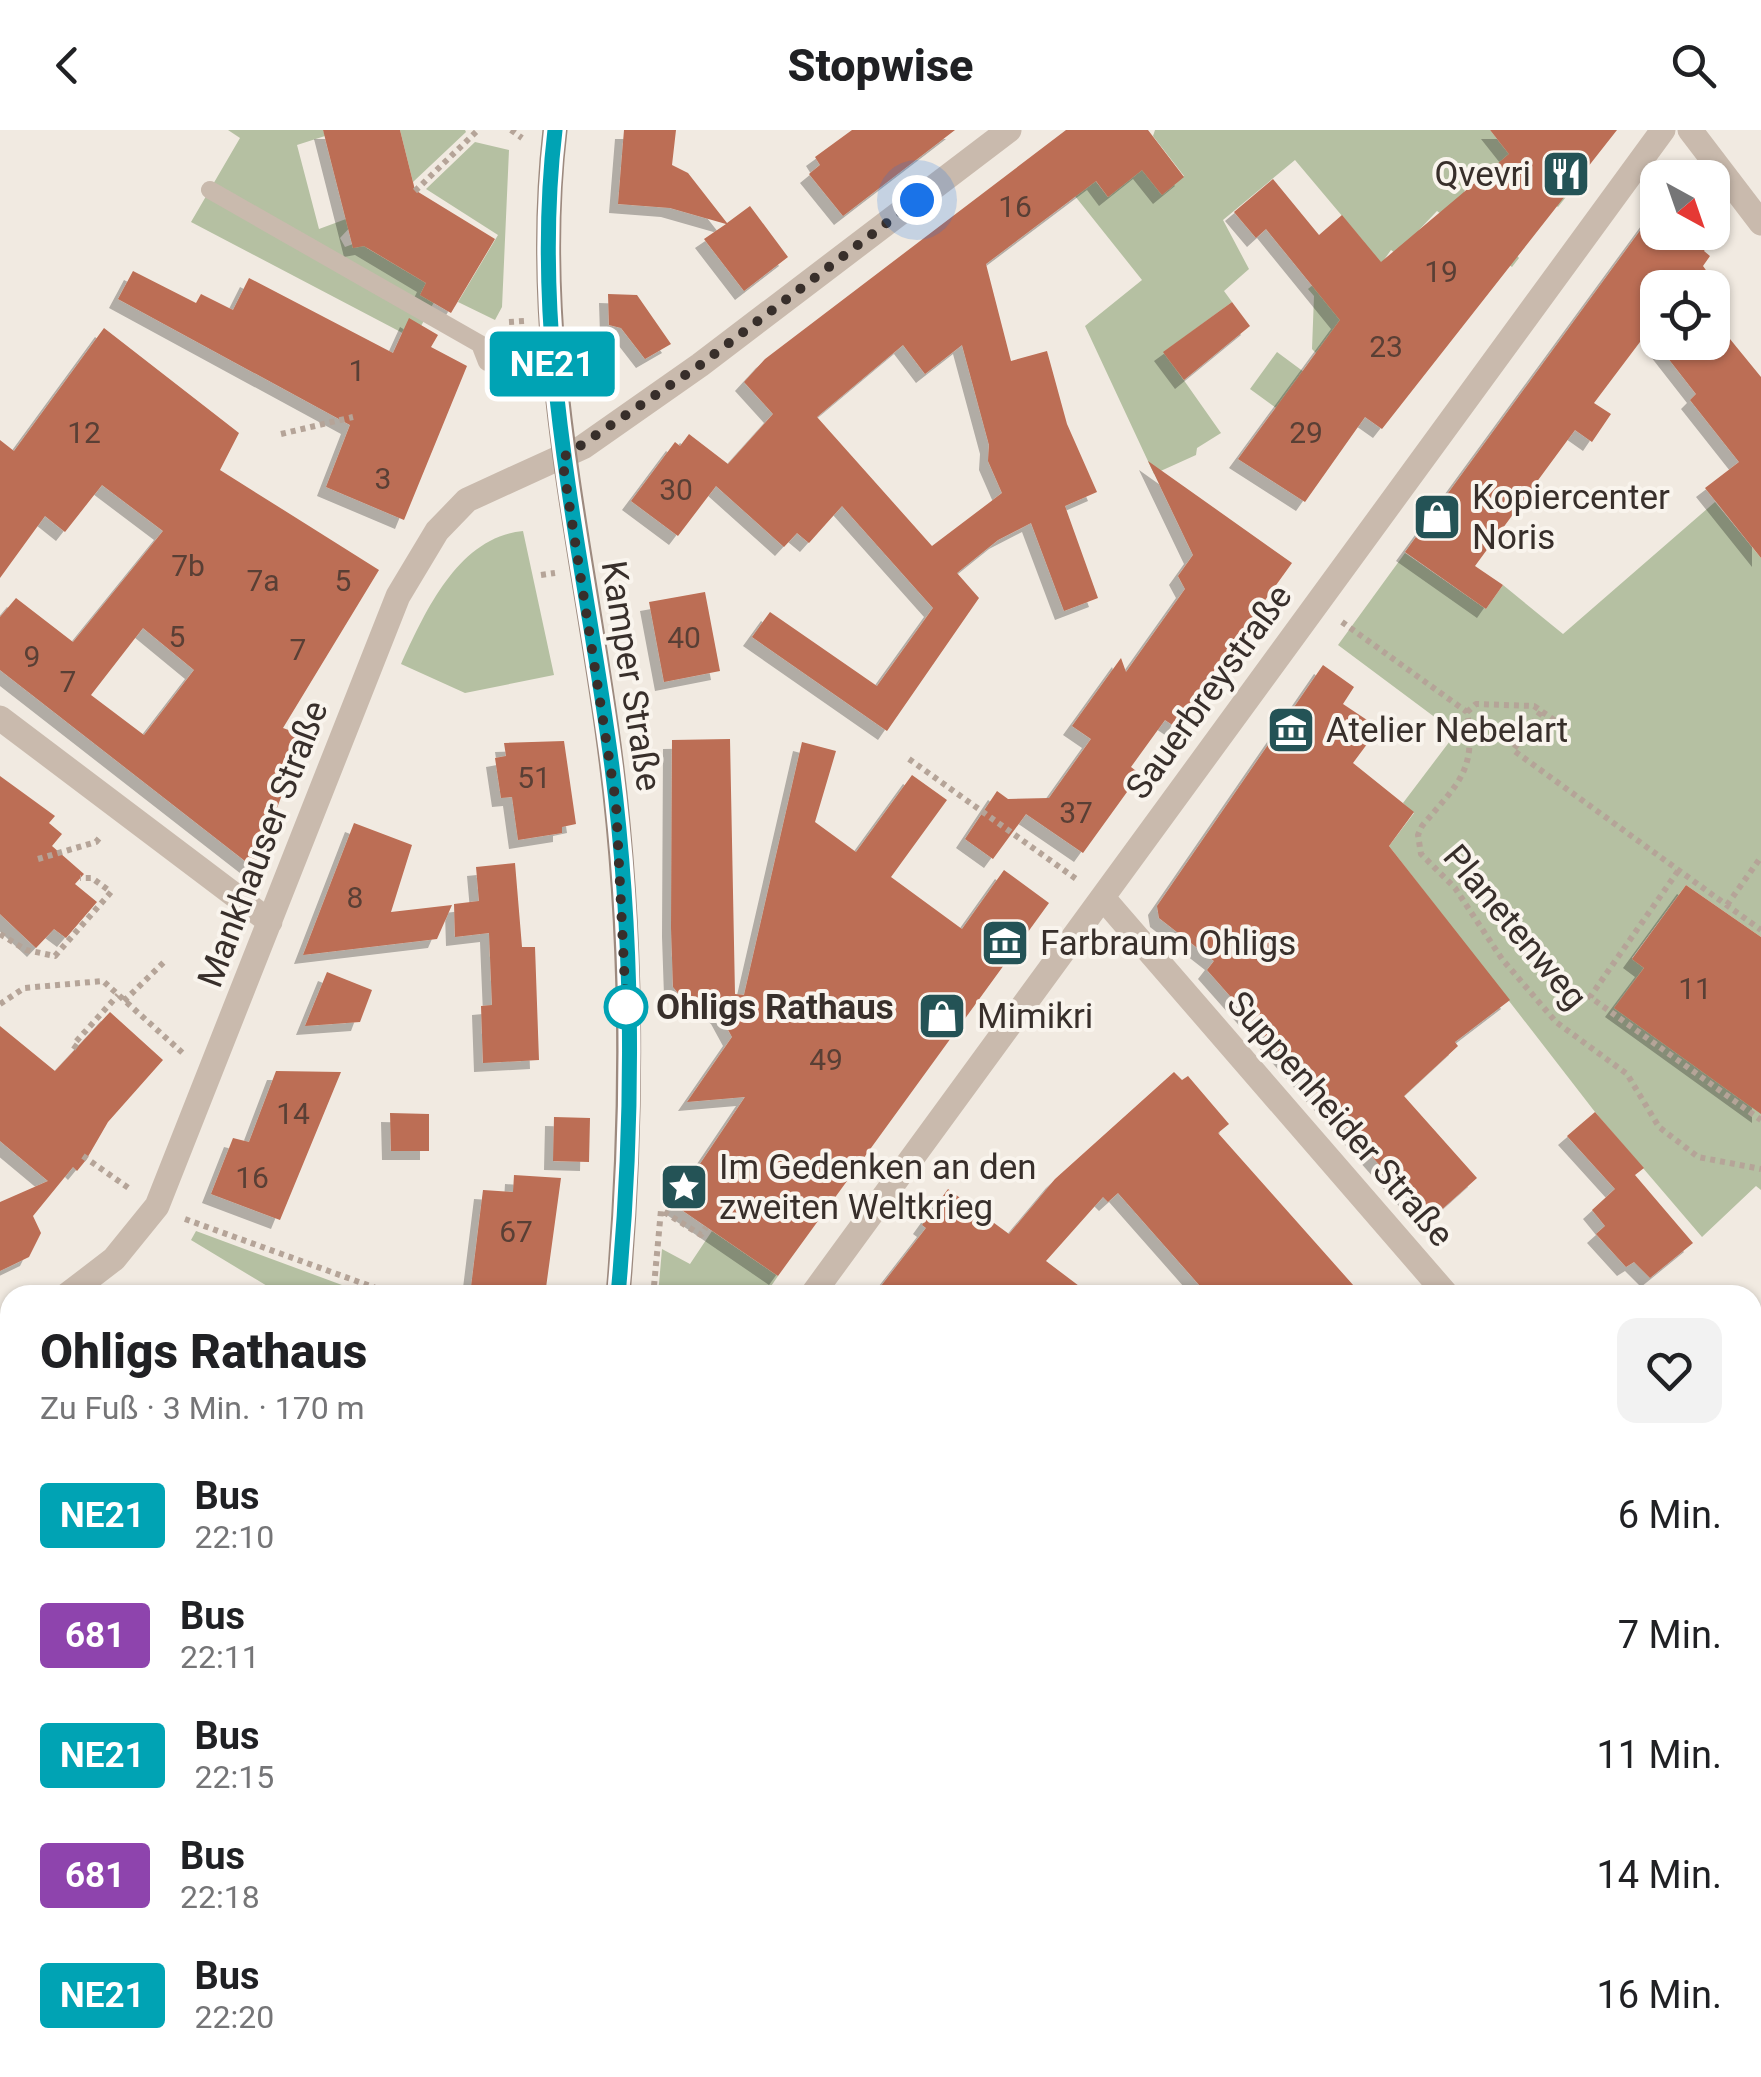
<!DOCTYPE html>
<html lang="de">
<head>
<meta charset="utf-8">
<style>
	:root { --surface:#fff; --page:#f2f2f2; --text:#202124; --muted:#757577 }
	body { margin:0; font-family:Roboto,sans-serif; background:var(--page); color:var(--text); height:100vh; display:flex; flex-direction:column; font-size:38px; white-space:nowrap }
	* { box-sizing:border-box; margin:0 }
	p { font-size:32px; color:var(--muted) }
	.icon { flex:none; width:55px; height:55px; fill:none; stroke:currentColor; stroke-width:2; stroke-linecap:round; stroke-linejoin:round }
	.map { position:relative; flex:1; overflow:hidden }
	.drawer { position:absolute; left:0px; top:1155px; width:1762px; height:792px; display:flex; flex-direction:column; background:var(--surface); border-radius:30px 30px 0 0; box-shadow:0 2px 8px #0004 }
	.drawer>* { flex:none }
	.badge { padding:0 20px; border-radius:8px; font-size:35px; line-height:65px }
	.needle { width:65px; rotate:140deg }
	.buttons { position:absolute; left:1640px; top:30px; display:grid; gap:20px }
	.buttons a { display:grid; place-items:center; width:90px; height:90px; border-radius:20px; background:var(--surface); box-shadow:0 2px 8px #0004; font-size:50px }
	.you { position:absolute; width:50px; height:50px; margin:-25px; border:8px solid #fff; border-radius:50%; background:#1a73e8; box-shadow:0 0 0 15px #1a73e833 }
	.map>.badge { position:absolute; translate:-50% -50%; box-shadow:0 0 0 5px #fff }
	.round { display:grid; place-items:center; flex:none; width:105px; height:105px; border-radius:20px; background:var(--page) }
	.headline { display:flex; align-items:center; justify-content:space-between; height:170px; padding:0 40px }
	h1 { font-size:48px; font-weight:800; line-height:75px }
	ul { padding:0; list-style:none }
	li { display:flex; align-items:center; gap:30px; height:120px; padding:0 40px }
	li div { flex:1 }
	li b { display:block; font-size:38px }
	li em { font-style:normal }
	li .badge { min-width:110px; font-weight:700; text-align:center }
	header { display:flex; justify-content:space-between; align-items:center; height:130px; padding:0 40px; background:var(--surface); font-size:45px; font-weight:800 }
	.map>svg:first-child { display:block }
	.green { fill:#b5c0a2 }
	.building { fill:#bc6e54; fill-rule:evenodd; filter:url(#shadow) }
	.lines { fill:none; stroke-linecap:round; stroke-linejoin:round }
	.path { stroke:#b5a498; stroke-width:6; stroke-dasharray:5 5; stroke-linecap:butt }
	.lane { stroke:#c9baad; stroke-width:18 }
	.street { stroke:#c9baad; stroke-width:25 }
	.secondary { stroke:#9d8a7f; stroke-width:25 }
	.line-casing { stroke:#fff; stroke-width:22 }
	.line { stroke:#00a3b4; stroke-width:15 }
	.walk { stroke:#382f2b; stroke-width:10; stroke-dasharray:0 18 }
	.stop-dot { fill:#fff; stroke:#00a3b4; stroke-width:5 }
	.labels { text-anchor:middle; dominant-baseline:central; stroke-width:8; stroke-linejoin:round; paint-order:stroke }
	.number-label { font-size:30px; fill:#593f35 }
	.poi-label { font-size:35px; fill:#382f2b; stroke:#f9f4ed; text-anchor:start }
	.street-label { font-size:35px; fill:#382f2b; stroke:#f9f4ed }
	.stop-label { font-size:35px; font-weight:bold; fill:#382f2b; stroke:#f9f4ed; text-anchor:start }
</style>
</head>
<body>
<header><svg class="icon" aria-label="back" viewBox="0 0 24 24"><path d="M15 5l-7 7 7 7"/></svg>Stopwise<svg class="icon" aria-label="search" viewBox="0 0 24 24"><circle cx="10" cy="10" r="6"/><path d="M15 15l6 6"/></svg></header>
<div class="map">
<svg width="1761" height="1947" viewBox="0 0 1761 1947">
	<defs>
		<filter id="shadow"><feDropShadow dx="-9" dy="9" stdDeviation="0" flood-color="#0004"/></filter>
	</defs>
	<rect width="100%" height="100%" fill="#f1eae1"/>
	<path class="green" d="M 228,0 L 323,0 L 325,6 L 297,15 L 319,99 L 346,89 L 353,94 L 340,108 L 345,117 L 364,110 L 367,118 L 440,161 L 414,209 L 191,92 L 240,8 Z
		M 400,0 L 465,0 L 466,2 L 413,52 Z
		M 1155,0 L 1490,0 L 1506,20 L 1566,67 L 1558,77 L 1511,42 L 1496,61 L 1483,45 L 1464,61 L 1519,128 L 1512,137 L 1437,81 L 1419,100 L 1403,129 L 1391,120 L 1317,224 L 1312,219 L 1314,166 L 1308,159 L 1364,112 L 1295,30 L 1223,90 L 1249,139 L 1224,161 L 1232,172 L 1164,222 L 1221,303 L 1197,318 L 1196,325 L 1154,344 L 1085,196 L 1142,150 L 1067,56 L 1087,40 L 1108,67 L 1134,29 L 1162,64 L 1184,46 L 1153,6 Z
		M 475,12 L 509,20 L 502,177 L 495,190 L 458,172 L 498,105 L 426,59 Z
		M 1277,222 L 1304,242 L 1276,278 L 1250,259 Z
		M 1715,372 L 1761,428 L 1761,807 L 1686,755 L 1632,828 L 1644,838 L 1615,878 L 1761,974 L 1761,1060 L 1756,1056 L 1702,1107 L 1595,982 L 1389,716 L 1414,683 L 1403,673 L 1456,603 L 1338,515 L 1405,423 L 1486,479 L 1503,455 L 1563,504 Z
		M 523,401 L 554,545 L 465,563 L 401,534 C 425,482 458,407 523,401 Z
		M 196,1101 L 369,1165 L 282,1165 L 191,1110 Z
		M 712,1101 L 778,1146 L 765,1165 L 658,1165 L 662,1119 L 690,1134 Z"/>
	<path class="building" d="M 323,0 L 400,0 L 415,60 L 495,109 L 451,183 L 420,165 L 426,153 L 364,116 L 353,118 Z
		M 624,0 L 676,0 L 672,35 L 688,43 L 727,93 L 750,76 L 788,127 L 744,161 L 704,109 L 726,94 L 670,78 L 618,74 Z
		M 852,0 L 955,0 L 843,86 L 809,44 L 820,35 L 815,27 Z
		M 1066,0 L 1148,0 L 1184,47 L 1162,65 L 1142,40 L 1108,67 L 1096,51 L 986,134 L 1011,231 L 1047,221 L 1067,294 L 1097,362 L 1065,376 L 1098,468 L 1064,481 L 1031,393 L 998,410 L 957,443 L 979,468 L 887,601 L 752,507 L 770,482 L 877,556 L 933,478 L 842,376 L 809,413 L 797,403 L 784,417 L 716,356 L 678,406 L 631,371 L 675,312 L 680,316 L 689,304 L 728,334 L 773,284 L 744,252 L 765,229 ZM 903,215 L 925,244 L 962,215 L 989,315 L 988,331 L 1002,363 L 932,416 L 817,287 Z
		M 1490,0 L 1617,0 L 1382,299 L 1365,287 L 1305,372 L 1238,329 L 1340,190 L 1266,99 L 1256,108 L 1234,82 L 1273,49 L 1319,105 L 1342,85 L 1381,132 L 1509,24 Z
		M 1658,76 L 1658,102 L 1712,102 L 1712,79 L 1725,89 L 1704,121 L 1710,126 L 1703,136 L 1708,143 L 1697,158 L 1658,158 L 1658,212 L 1712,212 L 1712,187 L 1761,247 L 1761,428 L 1705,358 L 1739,332 L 1690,270 L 1696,264 L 1653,209 L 1649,200 L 1594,273 L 1611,284 L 1592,312 L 1575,300 L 1475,436 L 1503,455 L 1486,479 L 1405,422 Z
		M 133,141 L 196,173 L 201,164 L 233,180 L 249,148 L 393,223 L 409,188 L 438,205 L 431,217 L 467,236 L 404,390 L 326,357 L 350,295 L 118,169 Z
		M 608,164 L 637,165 L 671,214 L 645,229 L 621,198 L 609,195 Z
		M 1232,172 L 1250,196 L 1184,250 L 1163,222 Z
		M 104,198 L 239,303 L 220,340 L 379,440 L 283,598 L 305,606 L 280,655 L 285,657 L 254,738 L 0,540 L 0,487 L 16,468 L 73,512 L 163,401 L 102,355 L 65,402 L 45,386 L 0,448 L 0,310 L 14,321 ZM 143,498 L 194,540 L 144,605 L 91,565 Z
		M 1148,331 L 1292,433 L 1174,596 L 1165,590 L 1131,637 L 1140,644 L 1083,723 L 1026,684 L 993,729 L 965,709 L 997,661 L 1008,669 L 1049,668 L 1091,609 L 1072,596 L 1121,528 L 1126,542 L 1185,459 L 1178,446 L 1193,425 Z
		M 705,462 L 720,541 L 664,552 L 649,472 Z
		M 1323,535 L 1354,557 L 1343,574 L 1379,598 L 1353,633 L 1414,682 L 1389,716 L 1510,870 L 1455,912 L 1458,916 L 1404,966 L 1477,1048 L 1429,1091 L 1207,840 L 1214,831 L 1159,788 L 1157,776 Z
		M 730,609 L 735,864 L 744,865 L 802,612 L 836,621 L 815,692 L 856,722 L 912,645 L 947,670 L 891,747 L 962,799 L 1004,740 L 1049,773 L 778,1146 L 673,1074 L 745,967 L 687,972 L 732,907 L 720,885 L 696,868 L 682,868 L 673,857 L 671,798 L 672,610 Z
		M 564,611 L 576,694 L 562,697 L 562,703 L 518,710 L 512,667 L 501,668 L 495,628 L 506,626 L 504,613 Z
		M 0,646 L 55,686 L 49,693 L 62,704 L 52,716 L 84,744 L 75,754 L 97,772 L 66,808 L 54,799 L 36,818 L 0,784 Z
		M 354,693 L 412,715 L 391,782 L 452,775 L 437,809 L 303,825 Z
		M 515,733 L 522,817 L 535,817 L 539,930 L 483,933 L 481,876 L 492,875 L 489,803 L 455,807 L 454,774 L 479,771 L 476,737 Z
		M 1686,755 L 1761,807 L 1761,984 L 1614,878 L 1644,838 L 1632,829 Z
		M 327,842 L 372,860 L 360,892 L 305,896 Z
		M 110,882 L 163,930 L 108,992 L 86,1030 L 77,1041 L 73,1037 L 33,1086 L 41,1103 L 29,1127 L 0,1141 L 0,1072 L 48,1051 L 0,1011 L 0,896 L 55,941 Z
		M 276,941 L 341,942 L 280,1090 L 211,1064 L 233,1008 L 249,1012 Z
		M 1174,942 L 1182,950 L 1188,946 L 1229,994 L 1218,1003 L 1362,1165 L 1208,1165 L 1118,1063 L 1108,1072 L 1103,1067 L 1046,1131 L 1091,1165 L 874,1165 L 926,1098 L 922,1095 L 948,1059 L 1009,1104 L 1055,1049 Z
		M 1595,982 L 1644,1038 L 1635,1045 L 1693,1113 L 1650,1148 L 1634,1132 L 1626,1137 L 1596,1104 L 1605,1096 L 1592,1080 L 1615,1059 L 1567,1006 Z
		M 390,983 L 429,984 L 429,1021 L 391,1021 Z
		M 554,987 L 590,988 L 589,1032 L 553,1031 Z
		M 514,1045 L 561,1048 L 545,1165 L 470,1165 L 483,1060 L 513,1062 Z"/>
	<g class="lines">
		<path class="path" d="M 511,0 L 522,8
			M 415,61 L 478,0
			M 509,192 L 524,191
			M 281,304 L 353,287
			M 541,445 L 555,443
			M 1342,492 L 1467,582 C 1477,641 1458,653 1422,696 L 1418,705 L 1421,724 L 1455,758 L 1502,829 L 1556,892 L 1627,944 L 1659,997 L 1698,1027 L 1761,1039
			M 1467,582 L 1476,574 L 1534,576 L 1567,599
			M 1541,582 L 1513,620 L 1761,800
			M 909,629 L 1079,751
			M 38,729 L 96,712 L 102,705
			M 1678,741 L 1590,867 L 1761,990
			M 1727,775 L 1761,727
			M 0,804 L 26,820 L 55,826 L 111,762 L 92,748 L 80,748
			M 124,871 L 166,830
			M 0,874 L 24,858 L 103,851 L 186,926
			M 77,918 L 73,915 L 118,865
			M 83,1026 L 130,1059
			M 185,1089 L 395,1165
			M 654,1156 L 661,1080 L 701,1105 L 706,1097
			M 822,1938 L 834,1947
			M 1021,1947 L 1027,1938"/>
		<path class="lane" d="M 210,60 L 480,214 L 487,232"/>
		<path class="street" d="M 1690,0 L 1761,93
			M 0,588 L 270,792
			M 1103,768 L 1447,1165
			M 67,1165 L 114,1129 L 157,1076 L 398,466 L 437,401 L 467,370 L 583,317 L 700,235 L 1009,0
			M 812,1165 L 1663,0
			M 0,1201 L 10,1196
			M 1752,1297 L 1761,1285
			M 1752,1506 L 1761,1514
			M 255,1938 L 267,1947
			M 1283,1938 L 1298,1947"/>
		<path class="secondary" d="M 555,0 C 531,205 579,398 607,600 C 633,785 634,978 618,1165
			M 0,1937 L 10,1916"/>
	</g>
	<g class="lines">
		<g class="line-casing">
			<path id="line" d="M 555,0 C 529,217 584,423 612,637 C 634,810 634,992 618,1165"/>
		</g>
		<use href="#line" class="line"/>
		<path class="walk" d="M 626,877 L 616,673 L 562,328 L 700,235 L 917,70"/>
	</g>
	<defs>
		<g id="restaurant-square" transform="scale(2.5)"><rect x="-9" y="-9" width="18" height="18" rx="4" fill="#245356" stroke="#f9f4ed"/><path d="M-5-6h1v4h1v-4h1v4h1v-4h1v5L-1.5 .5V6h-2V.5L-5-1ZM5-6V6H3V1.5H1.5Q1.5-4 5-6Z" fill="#fff"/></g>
		<g id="shop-square" transform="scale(2.5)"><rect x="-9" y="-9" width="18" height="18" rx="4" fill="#245356" stroke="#f9f4ed"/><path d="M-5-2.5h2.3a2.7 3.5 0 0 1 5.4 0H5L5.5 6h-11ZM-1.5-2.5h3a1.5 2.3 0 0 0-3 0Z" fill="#fff"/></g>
		<g id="museum-square" transform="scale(2.5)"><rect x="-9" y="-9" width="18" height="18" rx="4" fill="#245356" stroke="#f9f4ed"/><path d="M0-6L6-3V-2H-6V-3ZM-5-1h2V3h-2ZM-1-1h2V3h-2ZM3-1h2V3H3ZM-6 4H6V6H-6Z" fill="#fff"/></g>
		<g id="sight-square" transform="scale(2.5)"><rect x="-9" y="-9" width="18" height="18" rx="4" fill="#245356" stroke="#f9f4ed"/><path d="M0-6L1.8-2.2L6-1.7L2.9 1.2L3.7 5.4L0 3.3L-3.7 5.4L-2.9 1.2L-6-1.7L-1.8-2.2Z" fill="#fff"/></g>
	</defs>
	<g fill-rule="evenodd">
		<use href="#restaurant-square" x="1566" y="44"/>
		<use href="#shop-square" x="1437" y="387"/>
		<use href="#museum-square" x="1291" y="600"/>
		<use href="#museum-square" x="1005" y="813"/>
		<use href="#shop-square" x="942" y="886"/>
		<use href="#sight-square" x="684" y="1057"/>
	</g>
	<circle class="stop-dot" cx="626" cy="877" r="20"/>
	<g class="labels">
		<g class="number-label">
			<text x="1015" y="76">16</text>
			<text x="1441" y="141">19</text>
			<text x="1386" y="216">23</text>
			<text x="357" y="240">1</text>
			<text x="84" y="302">12</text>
			<text x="1306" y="302">29</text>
			<text x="383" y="348">3</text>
			<text x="676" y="359">30</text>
			<text x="188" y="435">7b</text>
			<text x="263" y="450">7a</text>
			<text x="343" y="450">5</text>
			<text x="177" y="506">5</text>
			<text x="684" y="507">40</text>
			<text x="298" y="519">7</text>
			<text x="32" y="526">9</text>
			<text x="68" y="551">7</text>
			<text x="534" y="647">51</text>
			<text x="1076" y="682">37</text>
			<text x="355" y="767">8</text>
			<text x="1695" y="858">11</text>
			<text x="826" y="929">49</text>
			<text x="293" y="983">14</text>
			<text x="252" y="1047">16</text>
			<text x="516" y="1101">67</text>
		</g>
		<g class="poi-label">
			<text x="1531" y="44" text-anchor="end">Qvevri</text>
			<text x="1472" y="367">Kopiercenter<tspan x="1472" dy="40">Noris</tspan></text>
			<text x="1326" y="600">Atelier Nebelart</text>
			<text x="1040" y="813">Farbraum Ohligs</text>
			<text x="977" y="886">Mimikri</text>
			<text x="719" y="1037">Im Gedenken an den<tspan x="719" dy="40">zweiten Weltkrieg</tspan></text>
		</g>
		<g class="street-label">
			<text transform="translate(631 546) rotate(81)">Kamper Straße</text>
			<text transform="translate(1209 562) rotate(-54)">Sauerbreystraße</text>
			<text transform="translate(263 714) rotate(-69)">Mankhauser Straße</text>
			<text transform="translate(1515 797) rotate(50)">Planetenweg</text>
			<text transform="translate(1340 989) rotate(49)">Suppenheider Straße</text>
		</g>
		<g class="stop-label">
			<text x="656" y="877">Ohligs Rathaus</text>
		</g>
	</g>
</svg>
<div class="buttons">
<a><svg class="needle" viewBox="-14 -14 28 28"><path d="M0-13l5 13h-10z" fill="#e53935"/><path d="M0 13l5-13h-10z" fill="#757577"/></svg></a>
<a><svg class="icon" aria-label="locate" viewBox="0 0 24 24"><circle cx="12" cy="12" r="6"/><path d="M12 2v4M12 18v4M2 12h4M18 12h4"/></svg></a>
</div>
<div class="you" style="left:917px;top:70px"></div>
<b class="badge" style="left:552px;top:234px;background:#00a3b4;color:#fff">NE21</b>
<section class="drawer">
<div class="headline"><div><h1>Ohligs Rathaus</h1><p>Zu Fuß · 3 Min. · 170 m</p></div><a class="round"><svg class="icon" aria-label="heart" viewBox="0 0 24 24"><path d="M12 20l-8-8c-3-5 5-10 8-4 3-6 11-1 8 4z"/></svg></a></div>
<ul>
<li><span class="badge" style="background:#00a3b4;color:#fff">NE21</span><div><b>Bus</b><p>22:10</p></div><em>6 Min.</em></li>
<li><span class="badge" style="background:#8e44ad;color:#fff">681</span><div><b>Bus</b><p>22:11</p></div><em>7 Min.</em></li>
<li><span class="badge" style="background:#00a3b4;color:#fff">NE21</span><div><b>Bus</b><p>22:15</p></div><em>11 Min.</em></li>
<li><span class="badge" style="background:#8e44ad;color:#fff">681</span><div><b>Bus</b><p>22:18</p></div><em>14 Min.</em></li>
<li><span class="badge" style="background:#00a3b4;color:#fff">NE21</span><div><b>Bus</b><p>22:20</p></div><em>16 Min.</em></li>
</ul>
</section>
</div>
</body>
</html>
